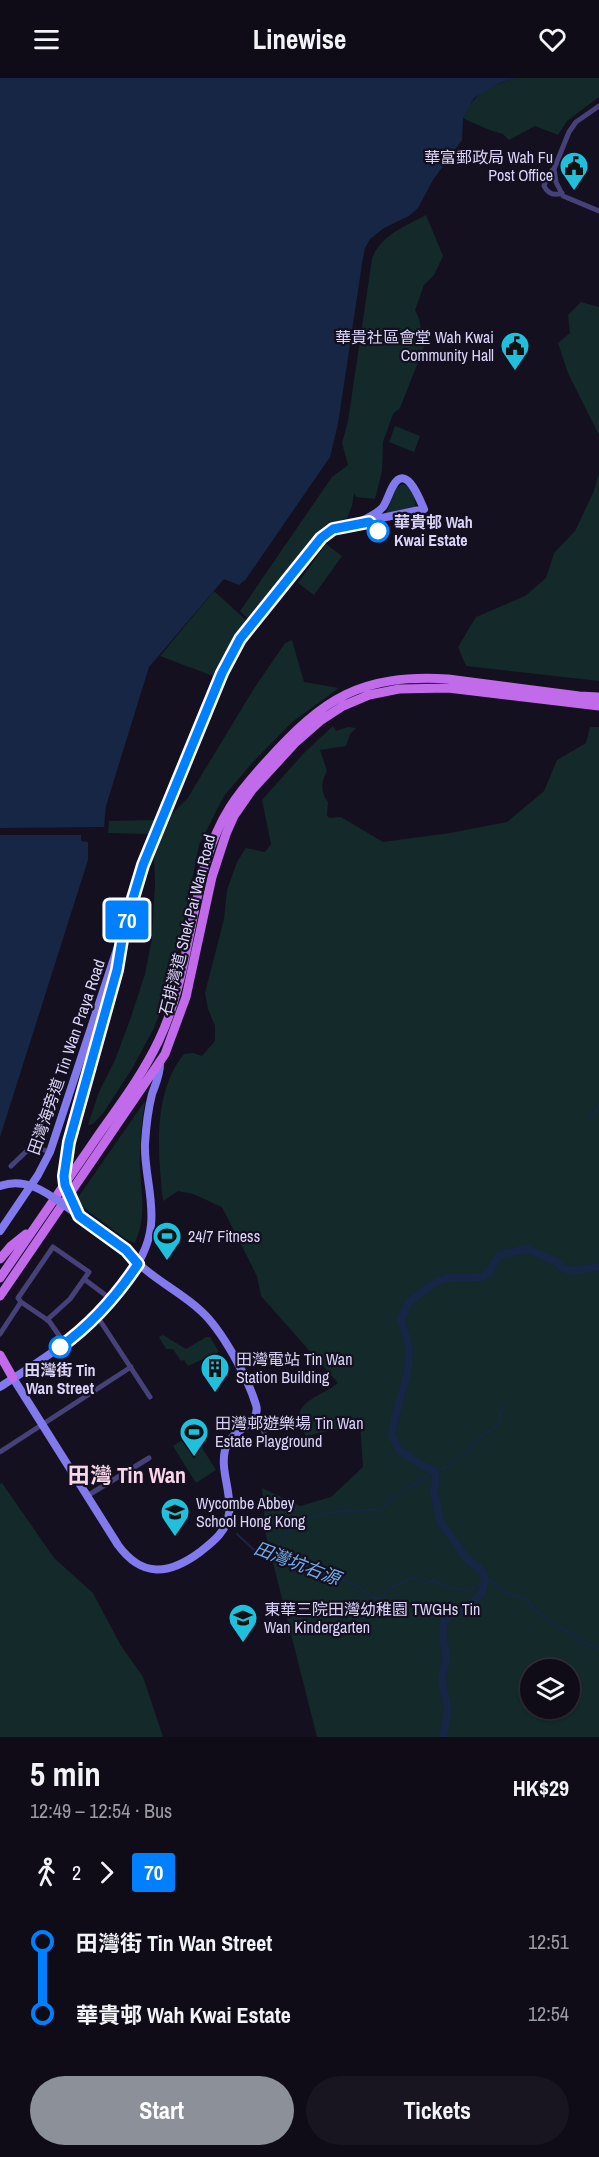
<!DOCTYPE html>
<html lang="en">
<head>
<meta charset="utf-8">
<style>
	:root { --surface:#0f0c18; --page:#181521; --text:#f1f3f6; --muted:#9b9ba2; --line:#2f2c37; --accent:#8c9099 }
	body { margin:0; font-family:"Archivo Narrow","Noto Sans TC",sans-serif; background:var(--page); color:var(--text); height:100vh; display:flex; flex-direction:column; font-size:22px; white-space:nowrap }
	* { box-sizing:border-box; margin:0 }
	p { font-size:20px; color:var(--muted) }
	.icon { flex:none; width:33px; height:33px; fill:none; stroke:currentColor; stroke-width:2; stroke-linecap:round; stroke-linejoin:round }
	.map { position:relative; height:1659px; overflow:hidden }
	.panel { display:flex; flex-direction:column; background:var(--surface); flex:1 }
	.panel>* { flex:none }
	.badge { padding:0 12px; border-radius:4px; font-size:21px; line-height:39px }
	.buttons { position:absolute; left:520px; top:1581px; display:grid; gap:12px }
	.buttons a { display:grid; place-items:center; width:60px; height:60px; border-radius:50%; background:var(--surface); box-shadow:0 2px 4px #0004,0 0 0 2px var(--line); font-size:30px }
	.map>.badge { position:absolute; translate:-50% -50%; box-shadow:0 0 0 3px #fff }
	.legs { display:flex; align-items:center; gap:9px; height:66px; padding:0 30px; font-size:20px }
	.legs p { margin-inline-start:auto }
	.overview { display:flex; align-items:center; justify-content:space-between; height:102px; padding:0 30px }
	h1 { font-size:33px; font-weight:700; line-height:45px }
	.action { display:flex; gap:12px; margin-top:auto; padding:12px 30px }
	.action a { flex:1; height:69px; border-radius:36px; background:var(--accent); color:#fff; font-size:24px; font-weight:700; line-height:69px; text-align:center }
	.action a+a { background:var(--page); color:var(--text) }
	ul { padding:0 30px; list-style:none }
	li { display:flex; align-items:center; gap:21px; height:72px; font-size:22px }
	li i { display:grid; place-items:center; width:9px; height:100%; margin:0 8px; background:currentColor }
	li i::after { content:''; width:15px; height:15px; margin:-8px; border:4px solid; border-radius:50%; background:var(--surface) }
	li p { margin-inline-start:auto }
	li:first-child i { background:linear-gradient(#0000 50%,currentColor 0) }
	li:last-child i { background:linear-gradient(currentColor 50%,#0000 0) }
	header { display:flex; justify-content:space-between; align-items:center; height:78px; padding:0 30px; background:var(--surface); font-size:27px; font-weight:700 }
	.map>svg:first-child { display:block }
	.green { fill:#142929; fill-rule:evenodd }
	.water { fill:#162644 }
	.lines { fill:none; stroke-linecap:round; stroke-linejoin:round }
	.stream { stroke:#162644; stroke-width:2 }
	.canal { stroke:#162644; stroke-width:8 }
	.street { stroke:#464179; stroke-width:5 }
	.secondary { stroke:#8179ec; stroke-width:8 }
	.primary { stroke:#c16aea; stroke-width:9 }
	.secondary-bridge { stroke:#8179ec; stroke-width:8 }
	.line-1-casing { stroke:#fff; stroke-width:14 }
	.line-1 { stroke:#0080ff; stroke-width:9 }
	.stop-1-dot { fill:#fff; stroke:#0080ff; stroke-width:3 }
	.labels { text-anchor:middle; dominant-baseline:central; stroke-width:4.5; stroke-linejoin:round; paint-order:stroke }
	.poi-label { font-size:16px; fill:#dbd5f9; stroke:#141020; text-anchor:start }
	.stop-label { font-size:16px; font-weight:bold; fill:#dbd5f9; stroke:#141020; text-anchor:start }
	.street-label { font-size:16px; fill:#dbd5f9; stroke:#141020 }
	.water-label { font-size:18px; font-style:italic; fill:#71adeb; stroke:#141020 }
	.district-label { font-size:22px; font-weight:bold; fill:#f9d7eb; stroke:#141020 }
</style>
</head>
<body>
<header><svg class="icon" aria-label="menu" viewBox="0 0 24 24"><path d="M4 6h16M4 12h16M4 18h16"/></svg>Linewise<svg class="icon" aria-label="heart" viewBox="0 0 24 24"><path d="M12 20l-8-8c-3-5 5-10 8-4 3-6 11-1 8 4z"/></svg></header>
<div class="map">
<svg width="599" height="1659" viewBox="0 0 599 1659">
	<rect width="100%" height="100%" fill="#141020"/>
	<path class="green" d="M 517,0 L 599,0 L 599,19 L 567,43 L 558,57 L 535,48 L 509,62 L 503,56 C 494,54 472,45 463,40 C 474,14 491,7 517,0 Z
		M 426,137 L 443,178 L 434,197 L 424,207 L 415,232 C 421,243 422,250 418,262 L 426,264 L 400,330 L 393,336 L 383,364 L 382,393 L 375,421 L 356,419 L 354,415 L 352,428 L 347,440 L 325,448 L 314,457 L 248,541 L 240,533 L 332,399 L 348,387 L 342,365 L 348,343 L 372,181 C 380,157 406,148 426,137 Z
		M 581,224 L 599,229 L 599,357 L 568,295 L 558,265 L 570,255 L 568,237 Z
		M 395,348 L 420,358 L 414,374 L 389,364 Z
		M 599,395 L 599,603 L 466,588 L 458,569 L 476,539 L 525,518 L 546,500 L 554,475 L 575,453 L 594,413 Z
		M 402,406 C 411,407 417,421 415,429 L 386,436 L 395,411 Z
		M 326,466 L 342,478 L 314,517 L 298,505 Z
		M 214,513 L 247,543 L 232,561 L 213,598 L 160,578 Z
		M 292,562 L 304,604 L 339,610 L 292,644 L 253,684 L 224,718 L 199,767 L 171,907 L 154,950 L 133,989 L 104,1034 L 93,1046 L 88,1047 L 99,1014 L 115,982 L 131,939 L 145,896 L 152,860 L 155,806 L 154,780 L 162,758 L 171,737 L 187,721 L 253,612 L 285,565 Z
		M 333,648 L 336,653 L 348,649 L 356,650 L 350,656 L 346,668 L 320,672 L 327,693 C 321,705 320,713 328,724 L 327,737 L 329,740 L 341,739 L 383,764 L 450,755 L 507,744 L 544,713 L 557,682 L 586,665 L 590,649 L 599,649 L 599,1659 L 317,1659 L 266,1457 L 262,1410 L 300,1428 L 331,1419 L 363,1389 L 360,1346 L 306,1358 C 286,1324 316,1322 338,1305 L 261,1218 L 257,1198 L 222,1129 L 193,1116 L 178,1113 L 163,1123 C 158,1077 152,1015 184,976 L 193,975 L 202,978 L 215,963 L 215,948 L 208,931 L 205,915 L 224,841 L 227,812 L 237,784 L 246,770 L 265,774 L 271,766 L 262,722 L 304,675 ZM 531,1592 L 570,1592 L 570,1630 L 531,1630 Z
		M 154,742 L 148,756 L 108,755 L 109,743 Z
		M 145,1023 C 142,1044 139,1066 140,1088 C 141,1117 147,1137 135,1165 L 127,1162 L 80,1127 L 79,1118 Z
		M 163,1257 L 186,1271 L 206,1259 L 210,1259 L 219,1274 L 188,1288 L 184,1282 L 181,1283 L 173,1271 L 166,1271 L 159,1259 Z
		M 193,1355 L 216,1392 L 196,1405 L 173,1368 Z
		M 2,1405 L 54,1480 L 93,1515 L 120,1566 L 143,1599 L 163,1659 L 0,1659 L 0,1406 Z"/>
	<path class="water" d="M 0,0 L 517,0 L 500,5 L 474,20 L 463,40 L 462,62 L 433,102 L 418,130 L 409,138 L 384,150 L 370,161 L 365,170 L 362,186 L 338,346 L 330,379 L 246,501 L 239,507 L 224,501 L 149,589 L 106,728 L 104,749 L 0,750 Z
		M 0,757 L 81,757 L 81,763 L 88,764 L 88,782 L 0,1059 Z"/>
	<g class="lines">
		<path class="stream" d="M 589,1039 L 596,1033 L 599,1028
			M 434,1394 L 444,1391 L 468,1373 L 476,1363 L 496,1348 L 500,1343 L 500,1333 L 506,1327
			M 237,1456 L 253,1471 L 275,1479 L 286,1479 L 298,1486 L 339,1499 L 359,1509 L 374,1520 L 381,1520 L 391,1510 L 414,1499 L 426,1506 L 433,1502 L 444,1508 L 469,1513 L 488,1501 L 508,1516 L 524,1519 L 533,1530 L 545,1540 L 566,1553 L 571,1554 L 580,1563 L 599,1571
			M 275,1477 C 277,1472 279,1464 283,1460 C 306,1429 347,1433 381,1432 L 391,1421 L 403,1414 L 405,1410 L 418,1405 L 421,1400 L 430,1397"/>
		<path class="canal" d="M 443,1659 L 448,1632 L 443,1610 L 442,1598 L 446,1581 L 443,1555 L 444,1544 L 450,1536 L 463,1533 L 471,1526 L 482,1515 L 485,1502 L 482,1493 L 468,1482 L 440,1443 L 434,1413 L 436,1399 L 434,1393 L 413,1382 L 399,1372 L 391,1356 L 408,1291 L 409,1269 L 401,1241 L 409,1224 L 435,1205 L 446,1200 L 483,1199 L 489,1194 L 499,1177 L 527,1171 L 557,1184 L 564,1191 L 571,1193 L 599,1189"/>
		<path class="street" d="M 599,28 L 576,44 L 569,54 L 554,91 L 556,104 L 563,118 L 599,133
			M 554,91 L 548,96 L 544,108 C 548,116 554,118 562,115
			M 11,1088 L 32,1068 L 50,1074
			M 84,1201 L 112,1222
			M 21,1224 L 49,1243 L 65,1266
			M 97,1238 L 150,1319
			M 0,1256 L 21,1224 L 18,1220 L 53,1169 L 89,1194 L 70,1221 L 47,1242
			M 255,1340 L 262,1347 L 265,1359
			M 0,1374 L 131,1289
			M 87,1418 L 149,1380"/>
		<path class="secondary" d="M 108,923 L 121,869
			M 0,1153 L 38,1097 L 50,1074 L 124,850 L 143,787 L 231,575 L 252,545 L 327,455 L 353,446 L 424,431 C 420,422 406,384 393,408 C 389,415 387,423 383,429 C 377,436 368,440 359,444
			M 13,1300 L 118,1467 C 142,1500 169,1497 200,1474 C 214,1463 226,1454 229,1436 C 232,1414 220,1393 225,1372 C 229,1352 262,1346 256,1327 C 248,1300 222,1252 201,1233 C 184,1217 164,1207 146,1192 C 137,1186 132,1176 124,1170 C 105,1155 84,1141 64,1127
			M 0,1309 C 50,1277 89,1253 125,1204 C 138,1187 149,1169 151,1147 C 154,1120 144,1093 145,1066 C 146,1049 148,1032 152,1016 C 156,1005 160,997 160,986"/>
		<path class="primary" d="M 0,1181 L 11,1168 L 26,1156
			M 0,1200 C 32,1154 63,1108 95,1062 C 118,1029 142,998 159,962 C 186,905 189,842 206,783 C 220,738 236,717 267,683 C 324,620 360,596 448,601 L 579,618 L 599,619
			M 0,1218 L 165,976 L 186,919 L 212,799 L 226,756 L 234,738 L 252,712 L 296,664 L 320,643 L 343,628 L 369,617 L 399,611 L 448,610 L 599,628
			M 0,1277 L 13,1300"/>
		<path class="secondary-bridge" d="M 0,1108 C 24,1099 45,1113 64,1127
			M 70,1121 L 65,1107 L 65,1081 L 108,923"/>
	</g>
	<g class="lines">
		<g class="line-1-casing">
			<path id="line-1" d="M 60,1269 C 92,1246 116,1219 138,1186 L 126,1172 L 79,1138 L 65,1107 L 64,1098 L 69,1064 L 117,892 L 124,850 L 143,787 L 222,595 L 240,561 L 321,460 L 333,451 L 369,444 L 378,453"/>
		</g>
		<use href="#line-1" class="line-1"/>
	</g>
	<defs>
		<g id="civic-pin" transform="scale(1.5)"><path d="M0 17L-7.5 6A9.5 9.5 0 1 1 7.5 6Z" fill="#1ec0dc" stroke="#141020"/><path d="M-.6-6.5H3V-4.5H.6V-3L4-1V1h2V6H-6V1h2V-1L-.6-3ZM-1.2 2.5V6h2.4V2.5Z" fill="#111"/></g>
		<g id="stadium-pin" transform="scale(1.5)"><path d="M0 17L-7.5 6A9.5 9.5 0 1 1 7.5 6Z" fill="#1ec0dc" stroke="#141020"/><path d="M0-5a6.5 5 0 1 0 0 10a6.5 5 0 1 0 0-10ZM-3.5-1.8h7v3.6h-7Z" fill="#111"/></g>
		<g id="building-pin" transform="scale(1.5)"><path d="M0 17L-7.5 6A9.5 9.5 0 1 1 7.5 6Z" fill="#1ec0dc" stroke="#141020"/><path d="M-4-6H4V6H1V3H-1V6H-4ZM-2.5-4.3h1.7v1.8h-1.7ZM.8-4.3h1.7v1.8H.8ZM-2.5-1h1.7V.8h-1.7ZM.8-1h1.7V.8H.8Z" fill="#111"/></g>
		<g id="school-pin" transform="scale(1.5)"><path d="M0 17L-7.5 6A9.5 9.5 0 1 1 7.5 6Z" fill="#1ec0dc" stroke="#141020"/><path d="M0-5L7-2L0 1L-7-2ZM-4 1L0 2.5L4 1V4Q0 6-4 4Z" fill="#111"/></g>
	</defs>
	<g fill-rule="evenodd">
		<use href="#civic-pin" x="574" y="88"/>
		<use href="#civic-pin" x="515" y="268"/>
		<use href="#stadium-pin" x="167" y="1158"/>
		<use href="#building-pin" x="215" y="1290"/>
		<use href="#stadium-pin" x="194" y="1354"/>
		<use href="#school-pin" x="175" y="1434"/>
		<use href="#school-pin" x="243" y="1540"/>
	</g>
	<g class="stop-1-dot">
		<circle cx="378" cy="453" r="10"/>
		<circle cx="60" cy="1269" r="10"/>
	</g>
	<g class="labels">
		<g class="poi-label">
			<text x="553" y="79" text-anchor="end">華富郵政局 Wah Fu<tspan x="553" dy="18">Post Office</tspan></text>
			<text x="494" y="259" text-anchor="end">華貴社區會堂 Wah Kwai<tspan x="494" dy="18">Community Hall</tspan></text>
			<text x="188" y="1158">24/7 Fitness</text>
			<text x="236" y="1281">田灣電站 Tin Wan<tspan x="236" dy="18">Station Building</tspan></text>
			<text x="215" y="1345">田灣邨遊樂場 Tin Wan<tspan x="215" dy="18">Estate Playground</tspan></text>
			<text x="196" y="1425">Wycombe Abbey<tspan x="196" dy="18">School Hong Kong</tspan></text>
			<text x="264" y="1531">東華三院田灣幼稚園 TWGHs Tin<tspan x="264" dy="18">Wan Kindergarten</tspan></text>
		</g>
		<g class="stop-label">
			<text x="394" y="444">華貴邨 Wah<tspan x="394" dy="18">Kwai Estate</tspan></text>
			<text x="60" y="1292" text-anchor="middle">田灣街 Tin<tspan x="60" dy="18">Wan Street</tspan></text>
		</g>
		<g class="street-label">
			<text transform="translate(187 847) rotate(-76)">石排灣道 Shek Pai Wan Road</text>
			<text transform="translate(66 979) rotate(-71)">田灣海旁道 Tin Wan Praya Road</text>
		</g>
		<g class="water-label">
			<text transform="translate(297 1485) rotate(21)">田灣坑右源</text>
		</g>
		<g class="district-label">
			<text x="127" y="1397">田灣 Tin Wan</text>
		</g>
	</g>
</svg>
<div class="buttons">
<a><svg class="icon" aria-label="layers" viewBox="0 0 24 24"><path d="M12 4l9 5-9 5-9-5zM3 14l9 5 9-5"/></svg></a>
</div>
<b class="badge" style="left:127px;top:842px;background:#0080ff;color:#fff">70</b>
</div>
<section class="panel">
<div class="overview"><div><h1>5 min</h1><p>12:49 – 12:54 · Bus</p></div><b>HK$29</b></div>
<div class="legs"><svg class="icon" aria-label="walk" viewBox="0 0 24 24"><circle cx="13" cy="4" r="2"/><path d="M13 8l-2 6 4 7M11 14l-3 7M7 12l3-4h3l4 4"/></svg>2<svg class="icon" aria-label="forward" viewBox="0 0 24 24"><path d="M9 5l7 7-7 7"/></svg><b class="badge" style="background:#0080ff;color:#fff">70</b></div>
<ul>
<li><i style="color:#0080ff"></i><b>田灣街 Tin Wan Street</b><p>12:51</p></li>
<li><i style="color:#0080ff"></i><b>華貴邨 Wah Kwai Estate</b><p>12:54</p></li>
</ul>
<div class="action"><a>Start</a><a>Tickets</a></div>
</section>
</body>
</html>
